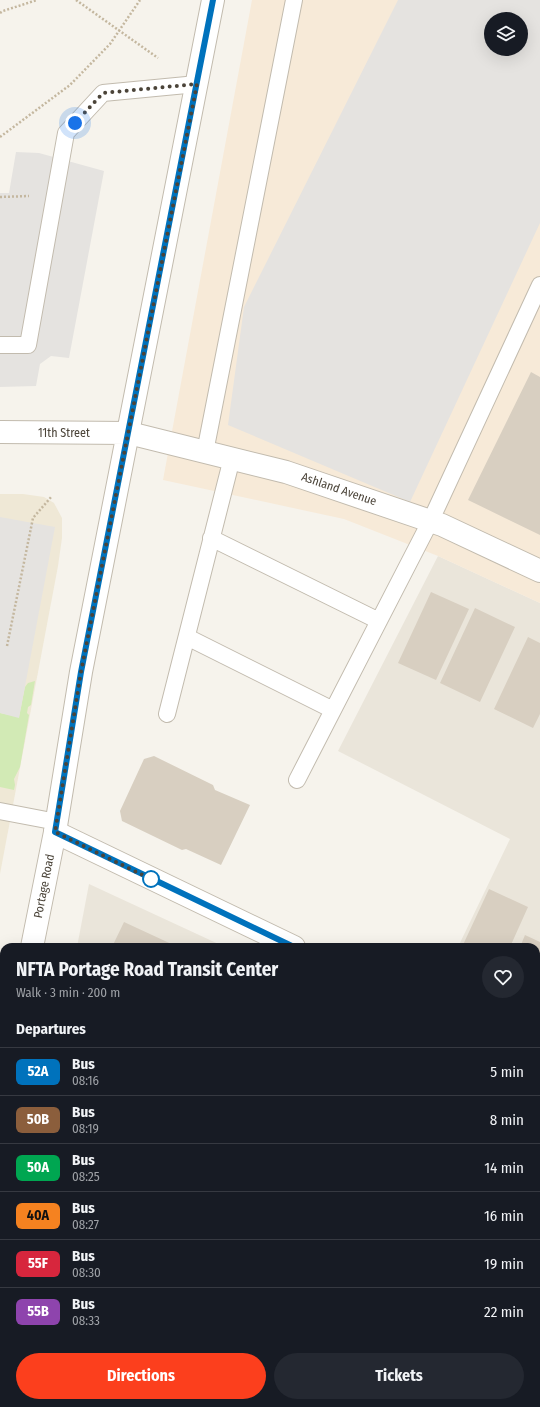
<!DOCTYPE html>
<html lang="en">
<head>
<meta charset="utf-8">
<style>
	:root { --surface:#171b24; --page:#242831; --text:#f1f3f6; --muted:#9ea1a6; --line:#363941; --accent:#fc3f1d }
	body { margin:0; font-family:"Fira Sans Condensed",sans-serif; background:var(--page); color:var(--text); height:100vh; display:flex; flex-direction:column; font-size:15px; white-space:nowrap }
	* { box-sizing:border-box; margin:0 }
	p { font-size:13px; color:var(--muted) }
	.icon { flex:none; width:22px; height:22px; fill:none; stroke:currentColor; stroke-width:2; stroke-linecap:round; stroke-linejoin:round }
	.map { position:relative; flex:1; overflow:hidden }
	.panel { position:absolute; left:0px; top:943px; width:540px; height:464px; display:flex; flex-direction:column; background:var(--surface); border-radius:12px 12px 0 0; box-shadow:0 4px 16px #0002 }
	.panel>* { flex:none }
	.badge { padding:0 8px; border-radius:6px; font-size:14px; line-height:26px }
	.controls { position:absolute; left:484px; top:12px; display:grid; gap:8px }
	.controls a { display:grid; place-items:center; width:44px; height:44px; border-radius:50%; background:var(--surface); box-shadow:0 4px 16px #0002; font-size:20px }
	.you { position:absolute; width:20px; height:20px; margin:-10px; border:3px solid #fff; border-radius:50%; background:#1a73e8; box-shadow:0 0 0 6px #1a73e833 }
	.map>.badge { position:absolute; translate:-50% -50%; box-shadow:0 0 0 2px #fff }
	h2 { padding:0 16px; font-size:15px; line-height:36px }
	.round { display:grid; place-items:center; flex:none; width:42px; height:42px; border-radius:21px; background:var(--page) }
	.overview { display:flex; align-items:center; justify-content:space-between; height:68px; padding:0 16px }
	h1 { font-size:19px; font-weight:700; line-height:30px }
	.cta { display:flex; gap:8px; margin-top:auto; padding:8px 16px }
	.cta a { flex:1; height:46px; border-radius:24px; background:var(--accent); color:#fff; font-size:16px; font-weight:700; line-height:46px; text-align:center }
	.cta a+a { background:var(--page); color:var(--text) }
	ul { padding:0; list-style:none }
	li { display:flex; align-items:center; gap:12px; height:48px; padding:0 16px; border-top:1px solid var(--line) }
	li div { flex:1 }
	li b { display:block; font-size:15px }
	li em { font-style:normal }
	li .badge { min-width:44px; font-weight:700; text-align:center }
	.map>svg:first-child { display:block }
	.residential { fill:#eae5da }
	.commercial { fill:#f7ead8; fill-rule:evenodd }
	.education { fill:#efe8d6 }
	.green { fill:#d2eab5 }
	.parking { fill:#e5e3e0; fill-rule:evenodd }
	.building { fill:#d8cfc1 }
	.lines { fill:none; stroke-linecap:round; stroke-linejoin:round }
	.service-casing { stroke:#c2bbae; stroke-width:18 }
	.minor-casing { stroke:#c2bbae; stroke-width:24 }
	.tertiary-casing { stroke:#c2bbae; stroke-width:24 }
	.primary-casing { stroke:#e6c16a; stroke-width:24 }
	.path { stroke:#c4b79f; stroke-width:2.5; stroke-dasharray:2 2; stroke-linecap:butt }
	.service { stroke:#fff; stroke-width:16 }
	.minor { stroke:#fff; stroke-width:22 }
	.tertiary { stroke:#fff; stroke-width:22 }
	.primary { stroke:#ffe39c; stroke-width:22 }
	.line-casing { stroke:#fff; stroke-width:9 }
	.line { stroke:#0072bc; stroke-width:6 }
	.walk { stroke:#4b4439; stroke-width:4; stroke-dasharray:0 7.2 }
	.stop-dot { fill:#fff; stroke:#0072bc; stroke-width:2 }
	.labels { text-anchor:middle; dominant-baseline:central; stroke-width:4; stroke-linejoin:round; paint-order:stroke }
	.street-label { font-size:12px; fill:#4b4439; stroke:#fff }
</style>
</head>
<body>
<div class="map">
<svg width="540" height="1407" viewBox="0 0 540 1407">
	<rect width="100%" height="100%" fill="#f6f3ec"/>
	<path class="residential" d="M 438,556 L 540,603 L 540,1053 L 536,1051 L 536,947 L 458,947 L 510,839 L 338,751 Z
		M 89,884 L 225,947 L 77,947 Z"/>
	<path class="commercial" d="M 252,0 L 540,0 L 540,603 L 438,556 L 344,519 L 163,480 ZM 491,19 L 521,19 L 521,49 L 491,49 Z
		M 536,1051 L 540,1053 L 540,1316 L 536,1320 Z
		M 4,1313 L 4,1403 L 444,1403 L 440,1407 L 0,1407 L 0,1332 Z"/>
	<path class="education" d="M 0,494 L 23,494 L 44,497 L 54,503 L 62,518 L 62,538 L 58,566 L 0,874 Z"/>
	<path class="green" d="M 35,681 L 31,705 L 28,707 L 27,713 L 29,715 L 20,767 L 14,779 L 15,785 L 14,790 L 0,787 L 0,713 L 19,717 L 25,687 L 28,683 Z"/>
	<path class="parking" d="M 398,0 L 540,0 L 540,223 L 410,502 L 228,425 L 244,307 ZM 491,19 L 521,19 L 521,49 L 491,49 Z
		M 16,152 L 39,153 L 104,171 L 69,358 L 51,356 L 40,364 L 36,386 L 0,387 L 0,193 L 9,193 Z
		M 0,517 L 55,527 L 19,718 L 0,713 Z
		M 536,1108 L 540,1110 L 540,1165 L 536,1174 Z"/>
	<path class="building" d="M 531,372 L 540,377 L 540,535 L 468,500 Z
		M 431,592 L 469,609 L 436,680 L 398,663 Z
		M 475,608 L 515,627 L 480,702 L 440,683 Z
		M 528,637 L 540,643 L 540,714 L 533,728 L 494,709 Z
		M 154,756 L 213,785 L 215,790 L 250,805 L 221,865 L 186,849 L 182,850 L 122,821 L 120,811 L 144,759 Z
		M 489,889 L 528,907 L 510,947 L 462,947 Z
		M 124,922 L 178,947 L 112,947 Z
		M 525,935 L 540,942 L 540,1006 L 536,1015 L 536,947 L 520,947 Z
		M 540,1176 L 540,1251 L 536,1249 L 536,1185 Z
		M 4,1308 L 4,1342 L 0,1340 L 0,1317 Z
		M 142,1403 L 166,1403 L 164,1407 L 151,1407 Z
		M 255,1403 L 425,1403 L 421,1407 L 259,1407 Z"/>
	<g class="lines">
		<g class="service-casing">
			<path id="service" d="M 0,345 L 28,345 L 66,133 L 103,93 L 197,84
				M 205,452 L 294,0
				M 211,538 L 379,621
				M 187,637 L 333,710
				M 167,714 L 232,458
				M 297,780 L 431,520 L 540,285
				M 0,811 L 57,822"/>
		</g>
		<g class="minor-casing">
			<path id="minor" d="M 129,433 L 286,472 L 442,525 L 540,571
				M 55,832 L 294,947
				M 536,1065 L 540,1067"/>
		</g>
		<g class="tertiary-casing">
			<path id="tertiary" d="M 0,432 L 129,433
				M 32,947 L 55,832 L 81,672 L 213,0
				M 0,1113 L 4,1093"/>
		</g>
		<g class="primary-casing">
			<path id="primary" d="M 536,1368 L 540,1364
				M 492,1407 L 496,1403"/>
		</g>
		<path class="path" d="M 76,0 L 158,58
			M 0,13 L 3,11 L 37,0
			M 0,137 L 70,85 L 110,44 L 140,0
			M 0,197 L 29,196
			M 7,646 L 33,518 L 52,496"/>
		<use href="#service" class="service"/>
		<use href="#minor" class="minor"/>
		<use href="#tertiary" class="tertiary"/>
		<use href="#primary" class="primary"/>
	</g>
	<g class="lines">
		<g class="line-casing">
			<path id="line" d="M 213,0 L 81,672 L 55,832 L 294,947"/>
		</g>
		<use href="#line" class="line"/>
		<path class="walk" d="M 75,123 L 103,93 L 197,84 L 81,672 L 55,832 L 157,882 L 151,879"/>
	</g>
	<circle class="stop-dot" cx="151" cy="879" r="8"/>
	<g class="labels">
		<g class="street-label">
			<text x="64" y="433">11th Street</text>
			<text transform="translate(339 489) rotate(19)">Ashland Avenue</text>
			<text transform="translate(44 886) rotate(-79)">Portage Road</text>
		</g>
	</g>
</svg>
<div class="controls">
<a><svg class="icon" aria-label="layers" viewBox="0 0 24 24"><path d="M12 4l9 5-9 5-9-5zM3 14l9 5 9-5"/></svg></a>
</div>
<div class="you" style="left:75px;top:123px"></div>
<section class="panel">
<div class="overview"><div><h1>NFTA Portage Road Transit Center</h1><p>Walk · 3 min · 200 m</p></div><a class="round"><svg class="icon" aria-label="heart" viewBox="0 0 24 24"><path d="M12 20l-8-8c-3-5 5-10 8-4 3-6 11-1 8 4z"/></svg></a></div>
<h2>Departures</h2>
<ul>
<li><span class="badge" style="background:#0072bc;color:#fff">52A</span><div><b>Bus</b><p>08:16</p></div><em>5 min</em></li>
<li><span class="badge" style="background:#8b5e3c;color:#fff">50B</span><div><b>Bus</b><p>08:19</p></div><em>8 min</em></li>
<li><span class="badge" style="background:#00a651;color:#fff">50A</span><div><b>Bus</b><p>08:25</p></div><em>14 min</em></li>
<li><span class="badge" style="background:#f58220;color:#111">40A</span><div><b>Bus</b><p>08:27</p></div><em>16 min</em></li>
<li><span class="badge" style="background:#d7263d;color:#fff">55F</span><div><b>Bus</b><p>08:30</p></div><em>19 min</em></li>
<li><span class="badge" style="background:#8e44ad;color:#fff">55B</span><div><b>Bus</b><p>08:33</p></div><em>22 min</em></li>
</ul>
<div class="cta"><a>Directions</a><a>Tickets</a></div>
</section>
</div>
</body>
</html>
